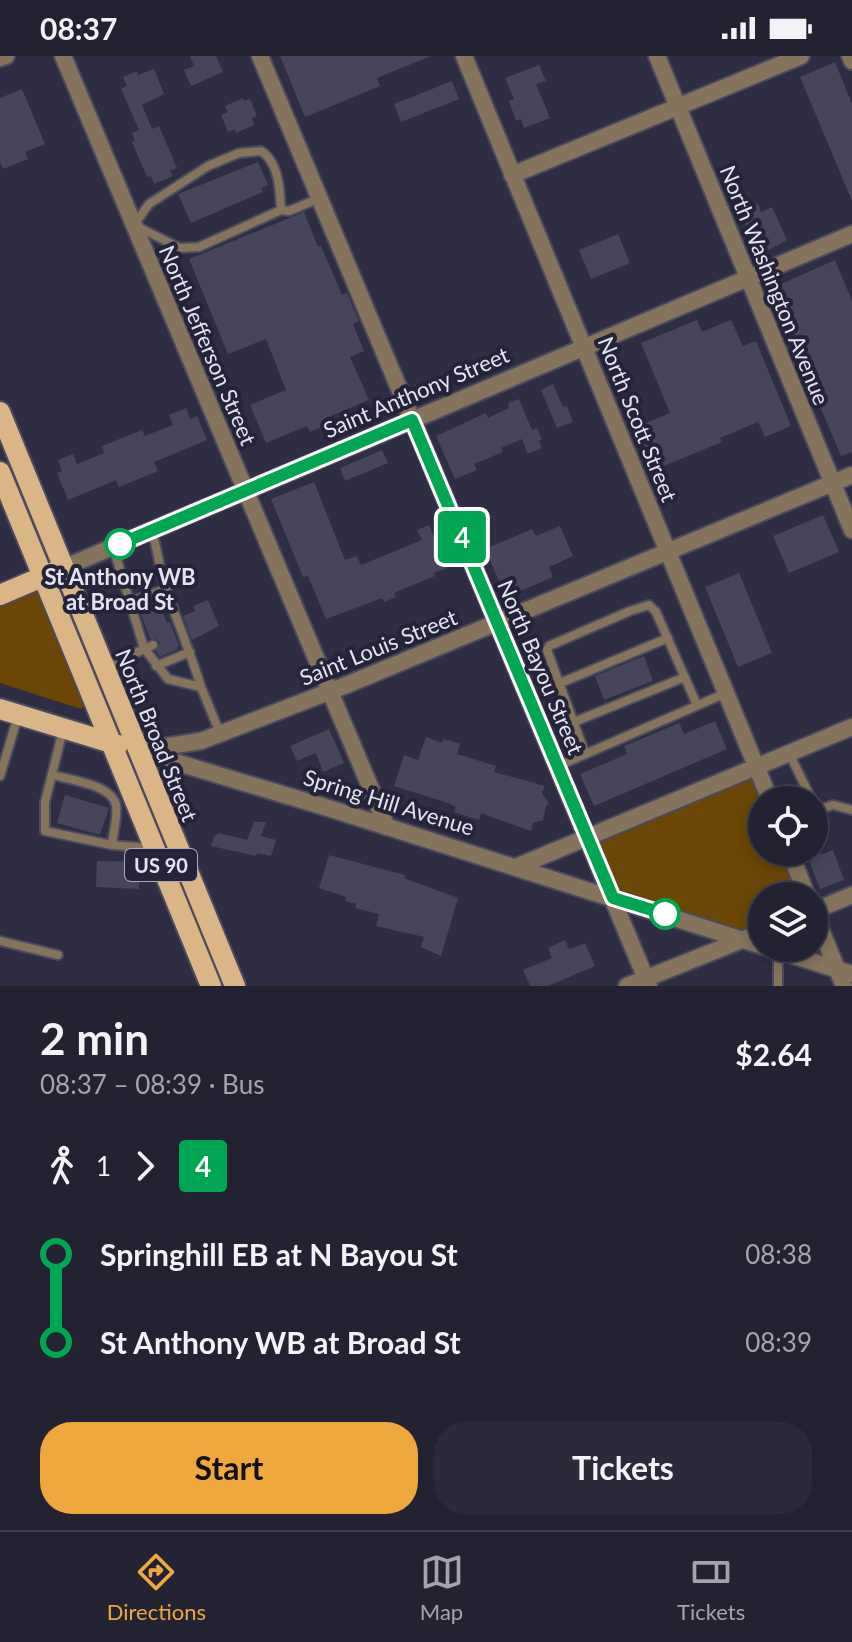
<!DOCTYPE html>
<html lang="en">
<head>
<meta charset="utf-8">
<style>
	:root { --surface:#232232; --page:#2b2a3a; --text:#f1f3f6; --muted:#a3a4ac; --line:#403f4d; --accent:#eea83c }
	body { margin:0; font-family:Lato,sans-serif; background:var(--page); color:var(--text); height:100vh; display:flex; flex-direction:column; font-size:30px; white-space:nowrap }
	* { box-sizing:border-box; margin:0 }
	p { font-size:26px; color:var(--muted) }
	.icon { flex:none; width:44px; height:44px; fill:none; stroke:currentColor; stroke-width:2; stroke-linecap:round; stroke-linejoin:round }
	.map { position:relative; height:930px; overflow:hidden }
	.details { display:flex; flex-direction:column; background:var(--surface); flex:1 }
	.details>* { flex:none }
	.badge { padding:0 16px; border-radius:6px; font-size:28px; line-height:52px }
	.controls { position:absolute; left:748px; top:730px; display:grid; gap:16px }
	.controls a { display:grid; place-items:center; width:80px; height:80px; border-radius:50%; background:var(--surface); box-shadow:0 4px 12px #0003,0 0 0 2px var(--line); font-size:40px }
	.map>.badge { position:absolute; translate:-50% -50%; box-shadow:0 0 0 4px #fff }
	.legs { display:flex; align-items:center; gap:12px; height:88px; padding:0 40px; font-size:26px }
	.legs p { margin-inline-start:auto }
	.overview { display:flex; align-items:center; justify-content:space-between; height:136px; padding:0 40px }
	h1 { font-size:44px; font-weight:700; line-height:60px }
	.primary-button { display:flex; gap:16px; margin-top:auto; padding:16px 40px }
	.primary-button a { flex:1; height:92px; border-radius:32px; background:var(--accent); color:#111; font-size:32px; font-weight:700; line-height:92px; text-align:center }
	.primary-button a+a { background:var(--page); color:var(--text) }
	ul { padding:0 40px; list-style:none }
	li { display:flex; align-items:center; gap:28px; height:88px; font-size:30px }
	li i { display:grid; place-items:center; width:12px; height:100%; margin:0 10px; background:currentColor }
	li i::after { content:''; width:20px; height:20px; margin:-10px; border:6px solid; border-radius:50%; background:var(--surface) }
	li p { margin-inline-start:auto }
	li:first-child i { background:linear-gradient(#0000 50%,currentColor 0) }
	li:last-child i { background:linear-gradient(currentColor 50%,#0000 0) }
	.status { display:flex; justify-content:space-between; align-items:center; height:56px; padding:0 40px; background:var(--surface); direction:ltr }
	.status svg { height:22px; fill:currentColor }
	.tabs { display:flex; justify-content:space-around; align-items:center; height:112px; border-top:2px solid var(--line); background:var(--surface); font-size:22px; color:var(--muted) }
	.tabs a { display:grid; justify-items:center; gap:4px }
	.tabs .current { color:var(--accent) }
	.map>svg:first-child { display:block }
	.green { fill:#6a4607 }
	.building { fill:#46455c }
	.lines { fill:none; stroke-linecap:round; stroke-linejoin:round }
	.service-casing { stroke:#4c4a5f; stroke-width:12 }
	.minor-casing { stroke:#4c4a5f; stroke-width:20 }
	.tertiary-casing { stroke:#4c4a5f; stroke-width:20 }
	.primary-casing { stroke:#4c4a5f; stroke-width:24 }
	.service { stroke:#85735c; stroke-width:8 }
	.minor { stroke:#85735c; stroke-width:16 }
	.tertiary { stroke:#85735c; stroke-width:16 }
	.primary { stroke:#dab585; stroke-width:20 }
	.line-1-casing { stroke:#fff; stroke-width:18 }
	.line-1 { stroke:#00a651; stroke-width:12 }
	.stop-1-dot { fill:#fff; stroke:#00a651; stroke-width:4 }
	.labels { text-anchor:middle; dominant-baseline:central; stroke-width:8; stroke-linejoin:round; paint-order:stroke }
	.shield { fill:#252339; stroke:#aba9ba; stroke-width:2 }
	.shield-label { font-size:20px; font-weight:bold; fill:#e4e3f2 }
	.street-label { font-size:22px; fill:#e4e3f2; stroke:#252339 }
	.stop-label { font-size:22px; font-weight:bold; fill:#e4e3f2; stroke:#252339 }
</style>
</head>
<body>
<div class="status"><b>08:37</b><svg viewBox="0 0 49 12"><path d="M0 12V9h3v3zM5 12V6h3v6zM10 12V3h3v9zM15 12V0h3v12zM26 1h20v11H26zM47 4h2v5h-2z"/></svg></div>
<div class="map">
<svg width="852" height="930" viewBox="0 0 852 930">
	<rect width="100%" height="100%" fill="#2f2d43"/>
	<path class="green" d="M 36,535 L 85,649 L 81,653 L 0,627 L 0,550 Z
		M 756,710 L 762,744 L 762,796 L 790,796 L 807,840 L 762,840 L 762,876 L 742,884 L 613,842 L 588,781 Z"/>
	<path class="building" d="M 190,0 L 216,0 L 223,16 L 191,30 L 184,14 L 194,10 Z
		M 280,0 L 431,0 L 377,22 L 380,30 L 305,61 Z
		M 835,6 L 852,48 L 852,145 L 800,21 Z
		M 539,9 L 546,25 L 536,28 L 550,62 L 524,72 L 521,63 L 516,65 L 509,45 L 514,43 L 505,22 Z
		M 154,13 L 164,38 L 142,49 L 152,73 L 159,70 L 177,112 L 170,115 L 173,120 L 154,128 L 151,120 L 147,121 L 132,86 L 135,85 L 132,77 L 139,74 L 121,33 L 127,30 L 123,21 L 137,15 L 138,19 Z
		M 452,25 L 459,43 L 401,66 L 394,48 Z
		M 22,33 L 45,88 L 25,96 L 28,103 L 3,113 L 0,106 L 0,42 Z
		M 243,42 L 244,45 L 250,43 L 257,60 L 252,62 L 254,69 L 236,77 L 235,73 L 228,76 L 221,59 L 228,56 L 225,50 Z
		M 258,106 L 268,129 L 261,132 L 263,136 L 191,167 L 178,138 Z
		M 758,148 L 761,156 L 772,151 L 787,184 L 757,200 L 740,156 Z
		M 304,156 L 318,191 L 321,190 L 342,239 L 347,237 L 359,265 L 353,268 L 364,295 L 350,301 L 369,344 L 326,362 L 329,368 L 310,376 L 307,370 L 266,387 L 250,349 L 286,334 L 266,283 L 228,298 L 189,203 Z
		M 618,178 L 630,207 L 591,223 L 579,194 Z
		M 835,204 L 852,245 L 852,396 L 841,400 L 770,233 Z
		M 697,264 L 702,276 L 731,264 L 743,290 L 756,285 L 791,370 L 765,381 L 758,366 L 720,382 L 722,386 L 654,414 L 636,371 L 670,357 L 641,287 Z
		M 553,328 L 563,351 L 567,350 L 573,366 L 557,372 L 541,334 Z
		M 519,343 L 532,374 L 537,372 L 542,383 L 539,385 L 542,392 L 528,398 L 522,383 L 501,392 L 503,396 L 474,408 L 477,414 L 455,423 L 436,380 L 486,357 L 488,362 L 509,352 L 508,347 Z
		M 186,352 L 190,363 L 197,360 L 207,384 L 154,406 L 158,415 L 119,431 L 116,424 L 68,444 L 57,417 L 62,415 L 58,404 L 73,398 L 77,408 L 104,397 L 102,390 L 142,374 L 145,380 L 173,369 L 169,359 Z
		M 382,394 L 388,407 L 345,425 L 340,412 Z
		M 314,426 L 345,504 L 357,500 L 361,509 L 422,484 L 417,474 L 429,469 L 447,512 L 434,517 L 435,520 L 394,537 L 396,541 L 384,546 L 382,542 L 326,563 L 308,520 L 303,521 L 271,443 Z
		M 823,459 L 839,496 L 789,517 L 773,480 Z
		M 560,470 L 573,500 L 549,511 L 553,521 L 506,541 L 485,493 L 532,473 L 536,480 Z
		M 739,517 L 772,597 L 738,611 L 705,531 Z
		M 208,544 L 219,570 L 192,584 L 183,560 L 195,555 L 193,550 Z
		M 158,545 L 167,567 L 170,566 L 179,590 L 177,591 L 178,593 L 160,601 L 156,595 L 160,587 L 156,583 L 150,583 L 139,553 Z
		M 644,600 L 653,625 L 604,644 L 595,620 Z
		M 715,665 L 727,693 L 594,750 L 580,718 L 627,698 L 624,690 L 679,667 L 684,678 Z
		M 329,673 L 344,707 L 323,716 L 316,697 L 297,705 L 290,690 Z
		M 426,681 L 442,687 L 444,683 L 460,688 L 457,698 L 496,710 L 494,716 L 545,730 L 542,737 L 549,748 L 546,750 L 543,764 L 533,767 L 531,775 L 481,757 L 479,764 L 454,756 L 456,751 L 448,747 L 394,730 L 404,699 L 418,704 Z
		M 65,739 L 109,752 L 100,779 L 57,767 Z
		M 254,766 L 266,766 L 261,780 L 276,784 L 271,800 L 257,797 L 256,800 L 211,790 L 214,781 L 219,777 L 247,784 Z
		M 833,794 L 844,824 L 820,833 L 806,796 L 824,798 Z
		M 329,799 L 405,819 L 404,822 L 458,842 L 441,900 L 421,891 L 424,881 L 376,870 L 379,858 L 355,852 L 356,848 L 345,845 L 346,841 L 319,832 Z
		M 97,805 L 139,806 L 139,833 L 96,831 Z
		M 565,884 L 569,893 L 585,887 L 595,910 L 548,930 L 530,930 L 523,914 L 552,902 L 548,892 Z"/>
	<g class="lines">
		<g class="service-casing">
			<path id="service" d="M 261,95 C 279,106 280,135 281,154 L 199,191 L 180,192 L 134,169 L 149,148 L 208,110 L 239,97 Z
				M 281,154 L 289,155 L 320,142
				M 113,491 L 144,592 L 168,623 L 201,631 C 190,595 175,560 163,524 C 158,507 158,491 151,475
				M 129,546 L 166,533
				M 156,610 L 190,596
				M 105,611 L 153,589
				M 558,628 L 668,582
				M 201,631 L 220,677
				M 574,666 L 685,621
				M 63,674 L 45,746 L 45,775 L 112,789 L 150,792
				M 585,697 L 547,594 L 549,590 L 630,555 L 649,549 L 656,556 L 697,649
				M 789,697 L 812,744
				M 558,710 L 726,637
				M 53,719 C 70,724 111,728 116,749 C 118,761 113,777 112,789
				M 0,720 L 18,660
				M 814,749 L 820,753 L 833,749 L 852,754
				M 0,885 L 58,899
				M 778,896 L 778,930"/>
		</g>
		<g class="minor-casing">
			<path id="minor" d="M 63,0 L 387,771
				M 260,0 L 649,930
				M 464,0 L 770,744
				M 657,0 L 852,474
				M 850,0 L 852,5
				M 512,119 L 801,0
				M 790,796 L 807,840
				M 516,811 L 852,671
				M 814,857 L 844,930"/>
		</g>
		<g class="tertiary-casing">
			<path id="tertiary" d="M 0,2 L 6,0
				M 63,512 L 852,178
				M 137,695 L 201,685 L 344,630 L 852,419
				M 142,696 L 328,752 L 762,890
				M 814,855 L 852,839
				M 769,892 L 852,918
				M 627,930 L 762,876"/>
		</g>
		<g class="primary-casing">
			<path id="primary" d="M 0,356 L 235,930
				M 0,416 L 211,930
				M 0,539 L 56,515
				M 0,653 L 118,689"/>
		</g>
		<use href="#service" class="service"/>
		<use href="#minor" class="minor"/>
		<use href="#tertiary" class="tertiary"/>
		<use href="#primary" class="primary"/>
	</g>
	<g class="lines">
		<g class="line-1-casing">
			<path id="line-1" d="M 120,488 L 412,364 L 613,842 L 665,858"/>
		</g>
		<use href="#line-1" class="line-1"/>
	</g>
	<g class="stop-1-dot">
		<circle cx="120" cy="488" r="14"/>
		<circle cx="665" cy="858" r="14"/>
	</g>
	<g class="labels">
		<rect class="shield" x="125" y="793" width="72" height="32" rx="6"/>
		<g class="shield-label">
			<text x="161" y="809">US 90</text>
		</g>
		<g class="street-label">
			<text transform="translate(775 229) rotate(68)">North Washington Avenue</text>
			<text transform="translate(208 289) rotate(67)">North Jefferson Street</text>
			<text transform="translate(416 336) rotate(-23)">Saint Anthony Street</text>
			<text transform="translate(638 363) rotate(68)">North Scott Street</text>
			<text transform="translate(378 591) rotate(-22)">Saint Louis Street</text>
			<text transform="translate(541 611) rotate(67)">North Bayou Street</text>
			<text transform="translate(157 679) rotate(68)">North Broad Street</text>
			<text transform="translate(389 746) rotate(17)">Spring Hill Avenue</text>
		</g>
		<g class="stop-label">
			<text x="120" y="520">St Anthony WB<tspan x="120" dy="25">at Broad St</tspan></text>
		</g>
	</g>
</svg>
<div class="controls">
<a><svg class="icon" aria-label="locate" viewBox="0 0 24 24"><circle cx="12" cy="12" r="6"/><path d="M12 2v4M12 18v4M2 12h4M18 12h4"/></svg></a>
<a><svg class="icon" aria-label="layers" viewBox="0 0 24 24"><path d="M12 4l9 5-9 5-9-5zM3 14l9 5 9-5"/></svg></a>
</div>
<b class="badge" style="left:462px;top:481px;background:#00a651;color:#fff">4</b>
</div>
<section class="details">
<div class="overview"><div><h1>2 min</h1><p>08:37 – 08:39 · Bus</p></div><b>$2.64</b></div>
<div class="legs"><svg class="icon" aria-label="walk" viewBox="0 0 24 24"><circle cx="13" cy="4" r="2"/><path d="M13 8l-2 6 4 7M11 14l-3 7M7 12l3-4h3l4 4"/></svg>1<svg class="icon" aria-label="forward" viewBox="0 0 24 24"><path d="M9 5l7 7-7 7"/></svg><b class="badge" style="background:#00a651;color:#fff">4</b></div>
<ul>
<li><i style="color:#00a651"></i><b>Springhill EB at N Bayou St</b><p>08:38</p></li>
<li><i style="color:#00a651"></i><b>St Anthony WB at Broad St</b><p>08:39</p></li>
</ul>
<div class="primary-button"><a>Start</a><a>Tickets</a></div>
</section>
<nav class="tabs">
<a class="current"><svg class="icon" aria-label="directions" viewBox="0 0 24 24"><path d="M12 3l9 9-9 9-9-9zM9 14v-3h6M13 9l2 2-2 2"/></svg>Directions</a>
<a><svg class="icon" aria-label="map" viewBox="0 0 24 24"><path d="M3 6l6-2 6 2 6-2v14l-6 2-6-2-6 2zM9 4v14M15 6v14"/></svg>Map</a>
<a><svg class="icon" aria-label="tickets" viewBox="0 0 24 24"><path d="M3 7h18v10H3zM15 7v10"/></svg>Tickets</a>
</nav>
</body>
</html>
